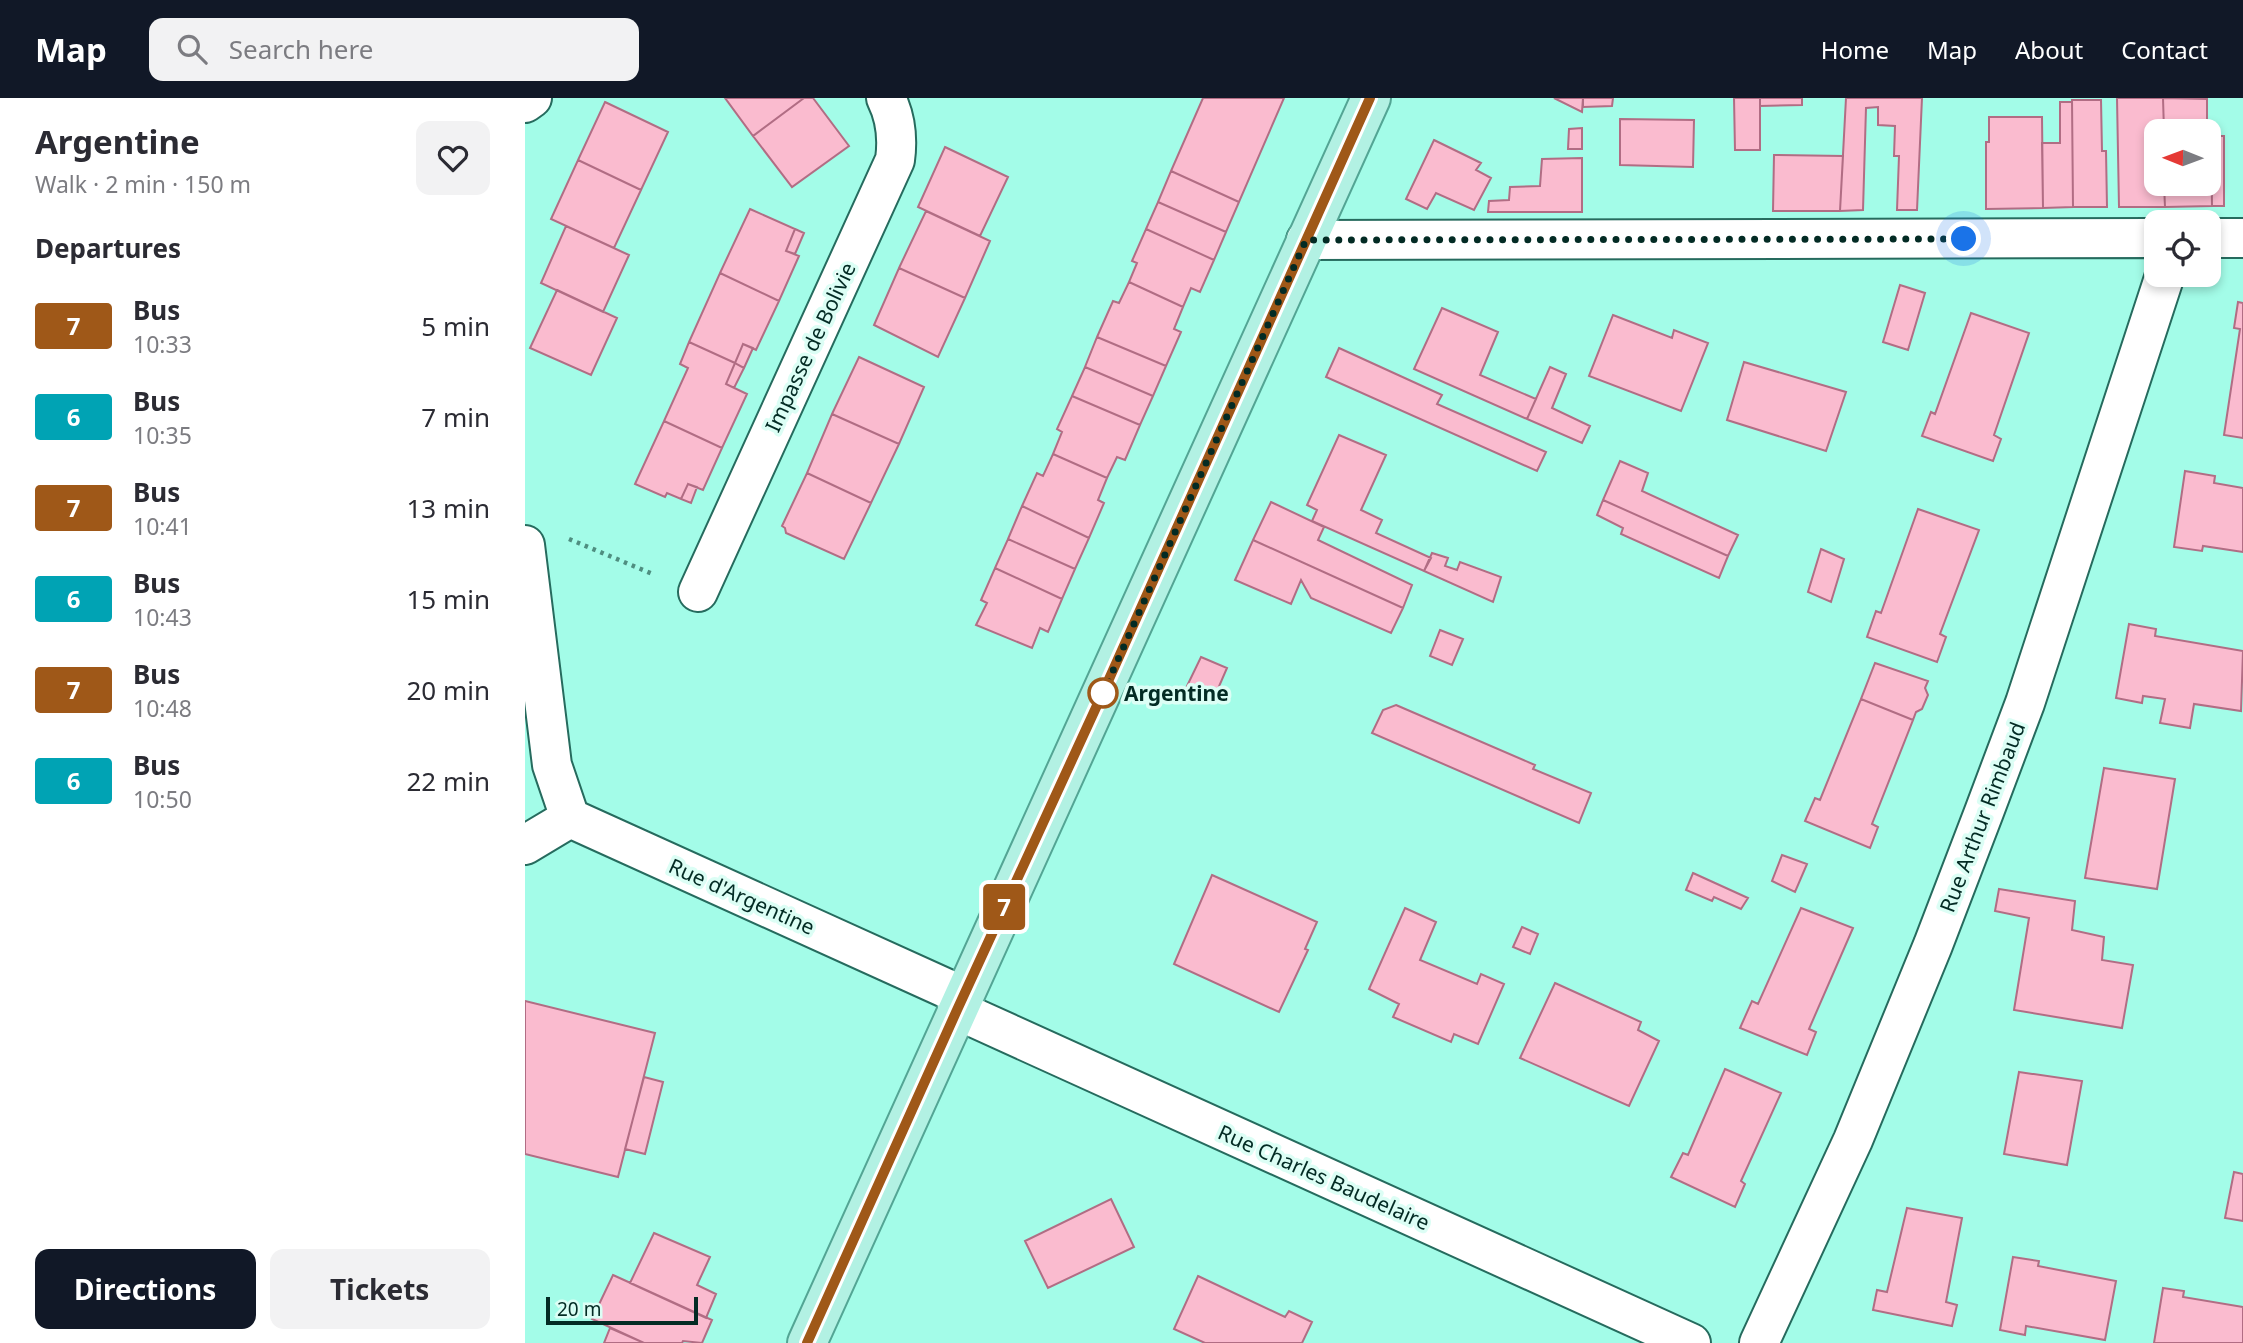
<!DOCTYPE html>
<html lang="en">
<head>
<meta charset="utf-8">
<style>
	:root { --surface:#fff; --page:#f2f2f3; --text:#2b2b33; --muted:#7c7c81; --accent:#111827 }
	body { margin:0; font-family:"Noto Sans",sans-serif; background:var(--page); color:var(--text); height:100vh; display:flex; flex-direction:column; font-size:26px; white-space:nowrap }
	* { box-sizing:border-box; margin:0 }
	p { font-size:23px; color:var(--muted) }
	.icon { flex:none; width:38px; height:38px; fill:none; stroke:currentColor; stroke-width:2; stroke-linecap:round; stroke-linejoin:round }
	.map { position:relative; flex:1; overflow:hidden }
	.side { display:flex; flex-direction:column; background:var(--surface); width:525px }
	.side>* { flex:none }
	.badge { padding:0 14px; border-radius:5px; font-size:24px; line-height:46px }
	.needle { width:46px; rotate:271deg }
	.buttons { position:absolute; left:1619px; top:21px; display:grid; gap:14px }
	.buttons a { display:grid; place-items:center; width:77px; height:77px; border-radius:14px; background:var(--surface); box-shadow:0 4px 10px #0003; font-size:35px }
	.scale { position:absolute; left:21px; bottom:18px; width:152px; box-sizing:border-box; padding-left:7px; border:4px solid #032b24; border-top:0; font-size:19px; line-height:24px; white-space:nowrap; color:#032b24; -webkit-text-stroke:5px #dcfef5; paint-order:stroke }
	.you { position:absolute; width:35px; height:35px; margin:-18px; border:5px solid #fff; border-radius:50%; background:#1a73e8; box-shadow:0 0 0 10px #1a73e833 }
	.map>.badge { position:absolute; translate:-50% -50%; box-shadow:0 0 0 4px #fff }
	h2 { padding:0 35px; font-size:26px; line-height:63px }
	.round { display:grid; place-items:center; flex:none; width:74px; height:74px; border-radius:14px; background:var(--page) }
	.overview { display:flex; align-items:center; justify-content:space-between; height:119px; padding:0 35px }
	h1 { font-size:33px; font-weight:700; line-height:52px }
	.action { display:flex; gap:14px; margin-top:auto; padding:14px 35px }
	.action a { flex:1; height:80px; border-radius:14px; background:var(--accent); color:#fff; font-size:28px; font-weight:700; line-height:80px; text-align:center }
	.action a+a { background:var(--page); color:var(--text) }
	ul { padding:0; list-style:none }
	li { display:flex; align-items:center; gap:21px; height:91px; padding:0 35px }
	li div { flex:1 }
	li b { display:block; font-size:26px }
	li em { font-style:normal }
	li .badge { min-width:77px; font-weight:700; text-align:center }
	header { display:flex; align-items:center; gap:42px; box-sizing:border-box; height:98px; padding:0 35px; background:var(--accent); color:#fff }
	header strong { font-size:33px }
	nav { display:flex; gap:38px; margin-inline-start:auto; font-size:24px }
	.search { width:490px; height:63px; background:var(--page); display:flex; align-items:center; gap:18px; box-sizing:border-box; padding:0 24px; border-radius:14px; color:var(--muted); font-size:26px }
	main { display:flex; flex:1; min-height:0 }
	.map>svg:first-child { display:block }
	.building { fill:#fabbcf; stroke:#b16d84; stroke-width:2 }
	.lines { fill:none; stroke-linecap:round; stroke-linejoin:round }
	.minor-casing { stroke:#266b5e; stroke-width:42 }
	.major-casing { stroke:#53a594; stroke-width:42 }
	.path { stroke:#4f8e80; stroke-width:4.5; stroke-dasharray:3.5 5; stroke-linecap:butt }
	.minor { stroke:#fff; stroke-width:38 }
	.major { stroke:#b2f1e3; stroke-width:38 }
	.line-casing { stroke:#fff; stroke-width:16 }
	.line { stroke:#9f5818; stroke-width:10 }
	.walk { stroke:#032b24; stroke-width:7; stroke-dasharray:0 12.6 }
	.stop-dot { fill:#fff; stroke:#9f5818; stroke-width:3.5 }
	.labels { text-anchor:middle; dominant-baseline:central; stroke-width:7; stroke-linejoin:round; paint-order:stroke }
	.street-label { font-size:21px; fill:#032b24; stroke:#dcfef5 }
	.stop-label { font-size:21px; font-weight:bold; fill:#032b24; stroke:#dcfef5; text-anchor:start }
</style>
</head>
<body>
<header>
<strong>Map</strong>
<div class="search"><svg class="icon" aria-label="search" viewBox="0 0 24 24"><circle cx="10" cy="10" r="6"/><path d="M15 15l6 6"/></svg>Search here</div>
<nav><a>Home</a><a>Map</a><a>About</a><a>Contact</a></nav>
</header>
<main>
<section class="side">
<div class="overview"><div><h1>Argentine</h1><p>Walk · 2 min · 150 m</p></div><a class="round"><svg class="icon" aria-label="heart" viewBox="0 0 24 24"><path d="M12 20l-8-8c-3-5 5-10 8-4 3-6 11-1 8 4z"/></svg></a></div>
<h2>Departures</h2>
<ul>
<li><span class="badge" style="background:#9f5818;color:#fff">7</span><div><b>Bus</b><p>10:33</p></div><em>5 min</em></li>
<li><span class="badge" style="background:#00a3b4;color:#fff">6</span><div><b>Bus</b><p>10:35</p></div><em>7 min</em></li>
<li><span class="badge" style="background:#9f5818;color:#fff">7</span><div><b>Bus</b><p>10:41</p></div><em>13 min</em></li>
<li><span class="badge" style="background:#00a3b4;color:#fff">6</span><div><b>Bus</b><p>10:43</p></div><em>15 min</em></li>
<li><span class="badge" style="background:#9f5818;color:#fff">7</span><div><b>Bus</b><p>10:48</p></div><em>20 min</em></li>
<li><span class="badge" style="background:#00a3b4;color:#fff">6</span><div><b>Bus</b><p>10:50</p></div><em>22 min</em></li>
</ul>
<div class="action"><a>Directions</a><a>Tickets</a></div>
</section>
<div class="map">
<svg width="1718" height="1245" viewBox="0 0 1718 1245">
	<rect width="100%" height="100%" fill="#a3fce8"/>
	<path class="building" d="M 200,0 L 279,0 L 228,38 Z
		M 279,0 L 288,0 L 324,48 L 267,89 L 228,38 Z
		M 678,0 L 759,0 L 714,104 L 646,73 Z
		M 1029,0 L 1058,0 L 1057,14 Z
		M 1058,0 L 1088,0 L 1087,8 L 1058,9 Z
		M 1209,0 L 1235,0 L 1235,52 L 1210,52 Z
		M 1235,0 L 1277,0 L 1277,7 L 1235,8 Z
		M 1321,0 L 1397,0 L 1392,112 L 1372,112 L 1374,58 L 1369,58 L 1370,28 L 1353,27 L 1353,9 L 1341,10 L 1338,112 L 1315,113 Z
		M 1592,0 L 1638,0 L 1639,33 L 1631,33 L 1631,86 L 1639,86 L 1640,109 L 1594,109 Z
		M 1638,0 L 1682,1 L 1682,33 L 1639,33 Z
		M 1547,2 L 1576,2 L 1577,53 L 1581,53 L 1582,109 L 1548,109 Z
		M 80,4 L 143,34 L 116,92 L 53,62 Z
		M 1535,4 L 1547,4 L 1548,109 L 1518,110 L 1517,45 L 1535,45 Z
		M 1464,19 L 1517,19 L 1518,110 L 1461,111 L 1461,44 L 1464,44 Z
		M 1095,21 L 1169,22 L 1168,69 L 1095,67 Z
		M 1057,30 L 1057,51 L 1043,51 L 1044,31 Z
		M 1684,38 L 1686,38 L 1687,108 L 1640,109 L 1639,86 L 1684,86 Z
		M 1686,38 L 1699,38 L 1699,108 L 1687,108 Z
		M 909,42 L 956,65 L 951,72 L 966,80 L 949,112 L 911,95 L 902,111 L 881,101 Z
		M 420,49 L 483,79 L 455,138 L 393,109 Z
		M 1249,57 L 1318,58 L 1315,113 L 1248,113 Z
		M 1057,60 L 1057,114 L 963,114 L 964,103 L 984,102 L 985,89 L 1015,88 L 1017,61 Z
		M 53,62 L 116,92 L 89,150 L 26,121 Z
		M 646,73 L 714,104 L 701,134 L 633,104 Z
		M 633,104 L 701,134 L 689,162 L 621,131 Z
		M 225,111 L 270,131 L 261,153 L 274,158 L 254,203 L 195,175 Z
		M 401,113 L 465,143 L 440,200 L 374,170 Z
		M 41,128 L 104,157 L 78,214 L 16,185 Z
		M 270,131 L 279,135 L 270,156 L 261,153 Z
		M 621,131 L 689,162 L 675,194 L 666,190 L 658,209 L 604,184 L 612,165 L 607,163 Z
		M 374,170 L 440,200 L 413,259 L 349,227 Z
		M 195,175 L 254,203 L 231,252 L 218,246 L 210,265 L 164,244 Z
		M 604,184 L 658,209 L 649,231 L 656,234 L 641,268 L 572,239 L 588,203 L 594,205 Z
		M 1375,187 L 1400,195 L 1383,252 L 1358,244 Z
		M 32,192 L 92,220 L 66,277 L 5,250 Z
		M 1713,204 L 1718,205 L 1718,340 L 1699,337 L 1715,231 L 1709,230 Z
		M 917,210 L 973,234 L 955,277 L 1011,301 L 1002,321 L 889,271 Z
		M 1446,215 L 1504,235 L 1469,337 L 1476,341 L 1468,363 L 1397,338 L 1406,314 L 1410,316 Z
		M 1088,217 L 1147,240 L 1149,232 L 1183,245 L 1156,313 L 1064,278 Z
		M 572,239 L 641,268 L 628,298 L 560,269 Z
		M 164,244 L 210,265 L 201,286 L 222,296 L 197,350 L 139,323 L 163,270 L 155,266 Z
		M 218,246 L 228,250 L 219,270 L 210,265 Z
		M 814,250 L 917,297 L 912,306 L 1021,354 L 1012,373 L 801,279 Z
		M 334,259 L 399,289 L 374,346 L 307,316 Z
		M 1219,264 L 1321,294 L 1301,353 L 1202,322 Z
		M 210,265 L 219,270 L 209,290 L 201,286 Z
		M 560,269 L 628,298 L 615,327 L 547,298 Z
		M 1025,269 L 1041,276 L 1027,310 L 1065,328 L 1057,345 L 1002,321 Z
		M 547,298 L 615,327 L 600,362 L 592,359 L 582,380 L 528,356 L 537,334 L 532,331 Z
		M 307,316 L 374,346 L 346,405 L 282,375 Z
		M 139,323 L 197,350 L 178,392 L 163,386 L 156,401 L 142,395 L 140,399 L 110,386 Z
		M 814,337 L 861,357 L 836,412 L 857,422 L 851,435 L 906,460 L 899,473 L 787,423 L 792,412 L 782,407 Z
		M 528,356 L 582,380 L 573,402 L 579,405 L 564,440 L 497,408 L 512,375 L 518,378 Z
		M 1095,363 L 1123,375 L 1117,393 L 1213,437 L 1203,458 L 1078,402 Z
		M 1660,373 L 1690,378 L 1689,385 L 1718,390 L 1718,454 L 1678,448 L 1677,453 L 1649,449 Z
		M 282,375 L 346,405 L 319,461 L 261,435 L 260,430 L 257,428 Z
		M 163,386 L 172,389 L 166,405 L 156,401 Z
		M 1078,402 L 1203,458 L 1194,480 L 1096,436 L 1098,430 L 1072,417 Z
		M 746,404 L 799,429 L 793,442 L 887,487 L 878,510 L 728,442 Z
		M 497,408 L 564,440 L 550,471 L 483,441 Z
		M 1393,411 L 1454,432 L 1415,536 L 1421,539 L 1412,564 L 1342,539 L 1351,513 L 1356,515 Z
		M 483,441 L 550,471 L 537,501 L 470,470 Z
		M 728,442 L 878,510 L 866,535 L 786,500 L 776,482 L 766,506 L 710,482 Z
		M 1296,451 L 1319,461 L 1306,504 L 1283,494 Z
		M 907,455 L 923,460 L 920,468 L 932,472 L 935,464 L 976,479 L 968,504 L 899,473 Z
		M 470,470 L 537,501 L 523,534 L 515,530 L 507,550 L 451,527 L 462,505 L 456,502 Z
		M 1604,526 L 1631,531 L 1630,538 L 1718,553 L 1716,613 L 1669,606 L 1665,630 L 1635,625 L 1640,601 L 1618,598 L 1617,605 L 1591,600 Z
		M 915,532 L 938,541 L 927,567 L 905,558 Z
		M 676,559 L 702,570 L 689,600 L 662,588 Z
		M 1350,565 L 1403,583 L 1400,590 L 1403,597 L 1397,611 L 1391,614 L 1388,622 L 1336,601 Z
		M 1336,601 L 1388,622 L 1347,726 L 1353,729 L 1345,750 L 1280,723 L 1290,700 L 1295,702 Z
		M 871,607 L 1010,667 L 1008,671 L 1066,695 L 1054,725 L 847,635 L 858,612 Z
		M 1579,670 L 1650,681 L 1632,791 L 1560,780 Z
		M 1257,757 L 1282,766 L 1270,794 L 1247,783 Z
		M 1168,775 L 1223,800 L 1216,811 L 1189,799 L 1187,803 L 1161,792 Z
		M 687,777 L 792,824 L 780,851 L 783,852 L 754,914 L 649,866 Z
		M 1474,791 L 1550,803 L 1547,832 L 1579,839 L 1577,862 L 1608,867 L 1597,930 L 1489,912 L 1504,820 L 1470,813 Z
		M 880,810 L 911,824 L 895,862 L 952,886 L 956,876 L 979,886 L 953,946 L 929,936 L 926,944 L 868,919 L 874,906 L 844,891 Z
		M 1276,810 L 1328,830 L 1284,931 L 1291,934 L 1282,957 L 1215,930 L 1227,903 L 1233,906 Z
		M 997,829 L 1013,836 L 1005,856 L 988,849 Z
		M 1030,885 L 1116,924 L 1113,932 L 1134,943 L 1104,1008 L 995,960 Z
		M 0,903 L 130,935 L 93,1079 L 0,1056 Z
		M 1200,971 L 1256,995 L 1216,1083 L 1220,1086 L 1210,1109 L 1146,1079 L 1158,1055 L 1163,1057 Z
		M 1494,974 L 1557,983 L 1542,1067 L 1479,1056 Z
		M 119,979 L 138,984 L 120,1056 L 100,1051 Z
		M 1709,1074 L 1718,1076 L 1718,1123 L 1700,1120 Z
		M 586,1101 L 609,1149 L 523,1190 L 500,1143 Z
		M 1382,1110 L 1437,1120 L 1421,1204 L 1432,1207 L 1427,1228 L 1348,1212 L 1352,1192 L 1362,1194 Z
		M 129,1135 L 185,1159 L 172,1187 L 191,1196 L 181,1220 L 105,1185 Z
		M 1488,1159 L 1514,1163 L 1513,1168 L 1591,1183 L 1580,1242 L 1501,1228 L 1500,1237 L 1475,1232 Z
		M 88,1177 L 187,1222 L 177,1245 L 158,1243 L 157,1245 L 119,1245 L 67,1221 Z
		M 673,1178 L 760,1219 L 764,1213 L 787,1224 L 777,1245 L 680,1245 L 649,1231 Z
		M 1638,1190 L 1659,1193 L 1658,1199 L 1718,1209 L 1718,1245 L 1629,1245 Z
		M 85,1230 L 119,1245 L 79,1245 Z"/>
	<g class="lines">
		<g class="minor-casing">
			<path id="minor" d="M 0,5 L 7,0
				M 1684,140 L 1718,140
				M 781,142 L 1631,140
				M 0,447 L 27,667 L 45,720
				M 173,494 L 370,62 C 373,40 371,20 361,0
				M 45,720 L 438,898
				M 0,747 L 45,720
				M 432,912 L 1166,1245
				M 1234,1245 L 1328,1042 L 1408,847 L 1459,714 L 1500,605 L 1640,177"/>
		</g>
		<g class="major-casing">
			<path id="major" d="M 282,1245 L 846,0"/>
		</g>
		<path class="path" d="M 44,441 L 130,477"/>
		<use href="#minor" class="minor"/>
		<use href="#major" class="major"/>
	</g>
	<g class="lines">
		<g class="line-casing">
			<path id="line" d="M 282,1245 L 432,912 L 580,590 L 845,0"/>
		</g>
		<use href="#line" class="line"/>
		<path class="walk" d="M 578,595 L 781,142 L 1439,141"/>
	</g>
	<circle class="stop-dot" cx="578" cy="595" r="14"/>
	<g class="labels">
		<g class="street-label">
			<text transform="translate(285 249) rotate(-65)">Impasse de Bolivie</text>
			<text transform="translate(1457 719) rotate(-69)">Rue Arthur Rimbaud</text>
			<text transform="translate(217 798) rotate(24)">Rue d'Argentine</text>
			<text transform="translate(799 1079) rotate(24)">Rue Charles Baudelaire</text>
		</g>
		<g class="stop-label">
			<text x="599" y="595">Argentine</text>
		</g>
	</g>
</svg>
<div class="buttons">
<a><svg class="needle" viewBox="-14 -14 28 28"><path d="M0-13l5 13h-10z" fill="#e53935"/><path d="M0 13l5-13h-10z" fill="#7c7c81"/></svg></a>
<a><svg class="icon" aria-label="locate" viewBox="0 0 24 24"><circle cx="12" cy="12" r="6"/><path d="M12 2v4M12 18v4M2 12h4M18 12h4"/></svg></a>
</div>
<div class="scale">20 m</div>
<div class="you" style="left:1439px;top:141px"></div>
<b class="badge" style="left:479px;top:809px;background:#9f5818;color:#fff">7</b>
</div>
</main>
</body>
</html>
